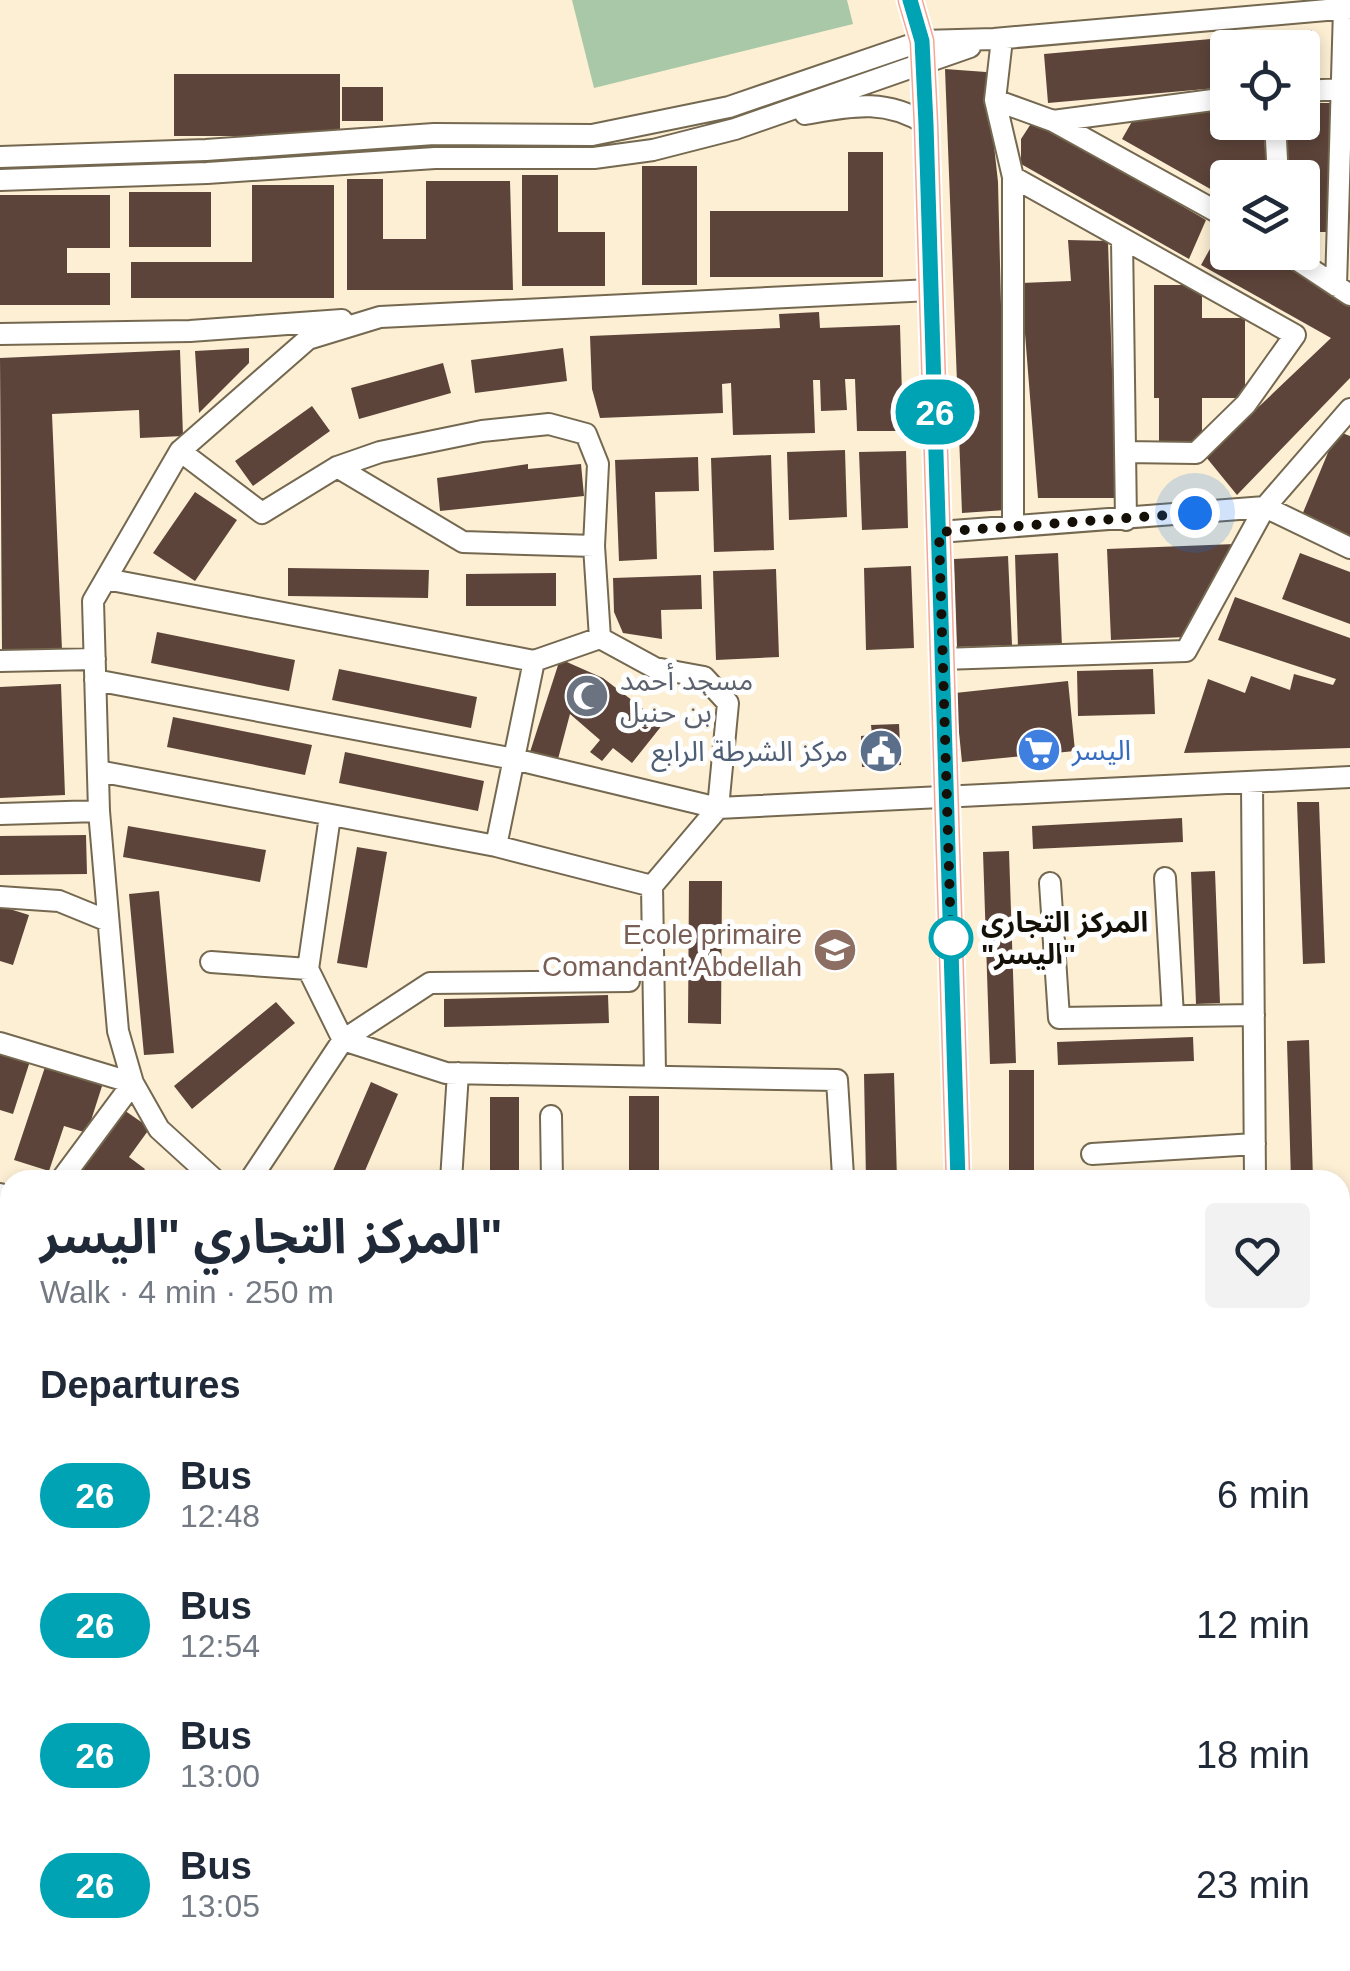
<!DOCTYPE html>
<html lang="en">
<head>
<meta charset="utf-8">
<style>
	:root { --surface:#fff; --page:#f2f2f3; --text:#1f2937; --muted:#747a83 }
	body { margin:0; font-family:Arial,"Noto Sans Arabic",sans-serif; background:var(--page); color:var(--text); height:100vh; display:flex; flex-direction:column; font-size:38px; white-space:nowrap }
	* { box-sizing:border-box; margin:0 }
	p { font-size:32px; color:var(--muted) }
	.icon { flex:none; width:55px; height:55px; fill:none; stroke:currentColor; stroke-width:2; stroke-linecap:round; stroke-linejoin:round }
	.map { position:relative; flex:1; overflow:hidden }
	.drawer { position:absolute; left:0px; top:1170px; width:1350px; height:802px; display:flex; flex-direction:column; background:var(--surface); border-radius:30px 30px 0 0; box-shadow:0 5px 15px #0003 }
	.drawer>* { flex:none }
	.badge { padding:0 20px; border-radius:32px; font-size:35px; line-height:65px }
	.tools { position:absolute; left:1210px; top:30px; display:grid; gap:20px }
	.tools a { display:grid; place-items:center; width:110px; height:110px; border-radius:10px; background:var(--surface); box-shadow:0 5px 15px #0003; font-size:50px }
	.you { position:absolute; width:50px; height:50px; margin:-25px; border:8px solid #fff; border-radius:50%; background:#1a73e8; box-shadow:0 0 0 15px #1a73e833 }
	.map>.badge { position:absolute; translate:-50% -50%; box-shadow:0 0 0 5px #fff }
	h2 { padding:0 40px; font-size:38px; line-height:90px }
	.round { display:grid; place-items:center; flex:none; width:105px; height:105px; border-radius:10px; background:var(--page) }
	.head { display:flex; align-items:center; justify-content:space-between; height:170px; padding:0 40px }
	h1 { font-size:48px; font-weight:700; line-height:75px }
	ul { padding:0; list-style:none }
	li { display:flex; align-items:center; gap:30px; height:130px; padding:0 40px }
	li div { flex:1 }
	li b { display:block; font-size:38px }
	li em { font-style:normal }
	li .badge { min-width:110px; font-weight:700; text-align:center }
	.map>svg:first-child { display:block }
	.green { fill:#a9c8a7 }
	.building { fill:#5d443a }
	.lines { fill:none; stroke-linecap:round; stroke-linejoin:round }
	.minor-casing { stroke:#746850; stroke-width:24 }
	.major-casing { stroke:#fff; stroke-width:29 }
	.minor { stroke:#fff; stroke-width:20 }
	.major { stroke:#f5a794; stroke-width:25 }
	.line-casing { stroke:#fff; stroke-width:22 }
	.line { stroke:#00a3b4; stroke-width:15 }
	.walk { stroke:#141007; stroke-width:10; stroke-dasharray:0 18 }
	.stop-dot { fill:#fff; stroke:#00a3b4; stroke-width:5 }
	.labels { text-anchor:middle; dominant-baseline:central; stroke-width:10; stroke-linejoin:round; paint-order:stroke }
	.worship-label { font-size:28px; fill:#5b616d; stroke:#fefefe; text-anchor:start }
	.shop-label { font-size:28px; fill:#366cbe; stroke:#fefefe; text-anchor:start }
	.service-label { font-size:28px; fill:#4e5e75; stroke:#fefefe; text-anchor:end }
	.stop-label { font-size:28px; font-weight:bold; fill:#141007; stroke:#fefefe; text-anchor:start }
	.education-label { font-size:28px; fill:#785e54; stroke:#fefefe; text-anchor:end }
</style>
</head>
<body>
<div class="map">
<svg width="1350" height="1971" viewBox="0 0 1350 1971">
	<rect width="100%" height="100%" fill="#fcefd4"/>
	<path class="green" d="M 572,0 L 847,0 L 853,24 L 594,88 Z"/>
	<path class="building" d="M 1312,30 L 1316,79 L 1302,80 L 1302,48 L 1228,48 L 1228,87 L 1048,103 L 1044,54 Z
		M 945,69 L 986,72 L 998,182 L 1006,510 L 962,513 Z
		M 174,74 L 340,74 L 340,136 L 174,136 Z
		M 342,87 L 383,87 L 383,121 L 342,121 Z
		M 1302,103 L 1334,103 L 1332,232 L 1302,232 L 1302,178 L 1285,178 L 1286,122 L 1302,122 Z
		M 1228,110 L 1228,122 L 1262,122 L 1268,175 L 1228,178 L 1228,199 L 1122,139 L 1138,111 Z
		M 1034,119 L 1206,220 L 1189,259 L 1021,164 L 1021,139 Z
		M 848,152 L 883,152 L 883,277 L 710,277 L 710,211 L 848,211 Z
		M 642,166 L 697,166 L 697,285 L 642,285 Z
		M 522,175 L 558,175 L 558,232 L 605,232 L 605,286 L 522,286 Z
		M 347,179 L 383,179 L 383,239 L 426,239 L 426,181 L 510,181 L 513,290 L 347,290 Z
		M 252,185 L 334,185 L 334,298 L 131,298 L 131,262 L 252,262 Z
		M 129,192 L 211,192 L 211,247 L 129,247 Z
		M 0,195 L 110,195 L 110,248 L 67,248 L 67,273 L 110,273 L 110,305 L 0,305 Z
		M 1221,229 L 1228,233 L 1228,252 L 1261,252 L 1350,305 L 1350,378 L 1237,495 L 1206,457 L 1331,338 L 1201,265 Z
		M 1068,240 L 1108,241 L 1116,498 L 1038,498 L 1021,283 L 1071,281 Z
		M 1154,285 L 1202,285 L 1202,318 L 1245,318 L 1245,398 L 1202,398 L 1202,441 L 1159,441 L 1159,398 L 1154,398 Z
		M 819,312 L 820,328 L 900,325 L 903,431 L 857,431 L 855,379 L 845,379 L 847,410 L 821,411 L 820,380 L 813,380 L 815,433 L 733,435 L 731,383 L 722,384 L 723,413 L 600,418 L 592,389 L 590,336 L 780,328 L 779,314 Z
		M 249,348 L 249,363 L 199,413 L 195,351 Z
		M 563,348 L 567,381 L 475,393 L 471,360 Z
		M 180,350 L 183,436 L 140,438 L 139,410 L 52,414 L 62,650 L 2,653 L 0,358 Z
		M 443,363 L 451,393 L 359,419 L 351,388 Z
		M 312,406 L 330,431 L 253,486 L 235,461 Z
		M 1337,431 L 1350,436 L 1350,539 L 1302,515 Z
		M 845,450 L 847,517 L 789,520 L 787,452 Z
		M 906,451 L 908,528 L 862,530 L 859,452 Z
		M 771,455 L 774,550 L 714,552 L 711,458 Z
		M 698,457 L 699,491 L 655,492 L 657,559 L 619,561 L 615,460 Z
		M 528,464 L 528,469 L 581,464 L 584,496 L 440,511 L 437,478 Z
		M 195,492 L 237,520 L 195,581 L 153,553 Z
		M 1235,544 L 1187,637 L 1111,640 L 1107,549 Z
		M 1058,553 L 1062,647 L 1018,648 L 1015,555 Z
		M 1300,553 L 1350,572 L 1350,624 L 1282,599 Z
		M 1008,556 L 1012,645 L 957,647 L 954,559 Z
		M 911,566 L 914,648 L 866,650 L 864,568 Z
		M 288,568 L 429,570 L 428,598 L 288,596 Z
		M 776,569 L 779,657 L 716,660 L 713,571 Z
		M 556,573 L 556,606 L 466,606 L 466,574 Z
		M 701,575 L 702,609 L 661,610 L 662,639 L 623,633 L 614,612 L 613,578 Z
		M 1235,597 L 1350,638 L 1350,748 L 1184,753 L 1208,679 L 1245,693 L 1251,676 L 1290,690 L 1294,674 L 1333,685 L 1336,679 L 1218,640 Z
		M 157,632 L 295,660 L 289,691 L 151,663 Z
		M 560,659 L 603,678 L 663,724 L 632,763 L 613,748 L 602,761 L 590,752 L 600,740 L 570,714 L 558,759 L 530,752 Z
		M 339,669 L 477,697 L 471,728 L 332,700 Z
		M 1153,669 L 1155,714 L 1078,716 L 1077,671 Z
		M 1068,681 L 1075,751 L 962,762 L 955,693 Z
		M 61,684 L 65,795 L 0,798 L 0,687 Z
		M 173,717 L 312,745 L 305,775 L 167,747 Z
		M 899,724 L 901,765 L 862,767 L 861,736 L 872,735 L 871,725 Z
		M 345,752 L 484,781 L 478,811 L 339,783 Z
		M 1297,802 L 1319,802 L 1325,963 L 1303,964 Z
		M 1182,818 L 1183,842 L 1033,849 L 1032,826 Z
		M 128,826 L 266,850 L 260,882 L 123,857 Z
		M 86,835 L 87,874 L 0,875 L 0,836 Z
		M 357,847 L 387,852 L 367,968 L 337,963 Z
		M 1009,851 L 1016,1063 L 990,1064 L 983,852 Z
		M 1215,871 L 1220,1003 L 1196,1004 L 1191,872 Z
		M 689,881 L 722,881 L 721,1024 L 688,1023 Z
		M 159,891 L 174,1053 L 144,1055 L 129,894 Z
		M 0,906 L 29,915 L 13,965 L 0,961 Z
		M 608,995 L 609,1023 L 444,1027 L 444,999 Z
		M 276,1002 L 295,1023 L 192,1109 L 174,1086 Z
		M 1193,1037 L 1194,1061 L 1058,1065 L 1057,1042 Z
		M 1309,1040 L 1313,1180 L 1291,1180 L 1287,1041 Z
		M 0,1049 L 31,1058 L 13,1114 L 0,1110 Z
		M 46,1064 L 103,1083 L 87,1133 L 64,1126 L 49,1171 L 14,1160 Z
		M 1009,1070 L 1034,1070 L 1034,1176 L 1009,1176 Z
		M 894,1073 L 897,1180 L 866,1180 L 864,1074 Z
		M 371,1082 L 398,1094 L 361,1180 L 329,1180 Z
		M 629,1096 L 659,1096 L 659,1180 L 629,1180 Z
		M 490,1097 L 519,1097 L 519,1180 L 490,1180 Z
		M 121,1108 L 150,1128 L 129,1157 L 145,1169 L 137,1180 L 70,1180 Z
		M 1350,1328 L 1350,1354 L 1341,1355 L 1340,1329 Z
		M 10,1483 L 10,1513 L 0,1516 L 0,1486 Z
		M 1350,1485 L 1350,1512 L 1340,1513 L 1340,1486 Z
		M 250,1962 L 298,1962 L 294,1971 L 270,1971 Z
		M 369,1962 L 423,1962 L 444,1971 L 365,1971 Z"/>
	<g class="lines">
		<g class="minor-casing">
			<path id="minor" d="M 1002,39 L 995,100 L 1013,177 L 1295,335 L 1246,404 L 1196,453 L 1125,452
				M 1302,91 L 1343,89
				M 995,100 L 1053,121 L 1228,218
				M 805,114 C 851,106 885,98 926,124
				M 1053,121 L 1228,98
				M 1275,122 L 1278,178
				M 0,157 L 206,150 L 434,134 L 592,135 L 729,107 L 922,41 L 994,39 L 1350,8
				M 1013,177 L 1013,526
				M 0,180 L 207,173 L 435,158 L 594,158 L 653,150 L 735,129 L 970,47
				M 1122,239 L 1126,520
				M 1285,252 L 1350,295
				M 1336,286 L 1344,9
				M 0,334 L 190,331 L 342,320
				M 180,451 L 262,513 L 337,467 L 380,452 L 482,431 L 549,424 L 586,434 L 598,464 L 594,546 L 600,638
				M 337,467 L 463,542 L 594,546
				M 939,532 L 1265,507 L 1350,409
				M 106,579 L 534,661
				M 942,659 L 1186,651 L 1265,507 L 1350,548
				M 0,661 L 95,659
				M 95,680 L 514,759 L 718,808 L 1350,777
				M 98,771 L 496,846 L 652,886
				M 1252,783 L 1255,1180
				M 0,814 L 99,811
				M 330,816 L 308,969 L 343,1040 L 446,1073 L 837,1080 L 843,1176
				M 496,846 L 534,661 L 600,638 L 655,668 L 704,677 L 728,703 L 718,808 L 652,886 L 655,1073
				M 1165,878 L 1173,1016
				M 1050,883 L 1059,1018 L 1254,1015
				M 0,897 L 59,901 L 108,921
				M 211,962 L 308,969
				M 0,1043 L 133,1083 L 61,1180
				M 551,1116 L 552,1180
				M 1092,1154 L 1255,1144
				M 215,1180 L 159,1129 L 133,1083 L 118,1031 L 99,811 L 93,601 L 180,451 L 308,339 L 380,317 L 931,290
				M 250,1180 L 343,1040 L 430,983 L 629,981
				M 451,1180 L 458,1073
				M 0,1194 L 10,1197
				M 1340,1262 L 1350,1262
				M 1340,1389 L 1350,1388
				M 1340,1455 L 1350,1455
				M 0,1580 L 0,1585
				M 1340,1596 L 1350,1595
				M 1340,1795 L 1350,1790
				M 448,1962 L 465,1971
				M 480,1962 L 499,1971
				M 324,1971 L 327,1962"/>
		</g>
		<g class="major-casing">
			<path id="major" d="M 910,0 L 922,41 L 926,124 L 958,1180
				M 1340,1918 L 1350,1913
				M 1211,1962 L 1216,1971
				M 1240,1971 L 1256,1962"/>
		</g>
		<use href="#minor" class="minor"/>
		<use href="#major" class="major"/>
	</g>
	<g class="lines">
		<g class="line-casing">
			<path id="line" d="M 910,0 L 922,41 L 926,124 L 958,1180"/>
		</g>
		<use href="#line" class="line"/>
		<path class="walk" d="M 951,938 L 939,532 L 1195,513"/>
	</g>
	<defs>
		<g id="mosque-disc" transform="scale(2.25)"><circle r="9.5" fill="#6b7280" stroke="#fefefe"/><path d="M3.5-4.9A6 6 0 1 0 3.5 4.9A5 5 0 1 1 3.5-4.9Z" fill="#fff"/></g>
		<g id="supermarket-disc" transform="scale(2.25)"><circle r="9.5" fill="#3f7fe0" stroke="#fefefe"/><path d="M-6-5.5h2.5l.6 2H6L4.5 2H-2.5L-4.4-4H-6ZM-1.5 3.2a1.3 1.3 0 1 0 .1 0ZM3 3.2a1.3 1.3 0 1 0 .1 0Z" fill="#fff"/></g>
		<g id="civic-disc" transform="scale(2.25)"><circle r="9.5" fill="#5c6f8a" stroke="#fefefe"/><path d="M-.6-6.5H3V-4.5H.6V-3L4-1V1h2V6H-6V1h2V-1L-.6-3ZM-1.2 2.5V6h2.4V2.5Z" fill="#fff"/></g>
		<g id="school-disc" transform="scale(2.25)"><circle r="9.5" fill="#8d6e63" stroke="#fefefe"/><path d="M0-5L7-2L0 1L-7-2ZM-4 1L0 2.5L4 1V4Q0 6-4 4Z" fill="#fff"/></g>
	</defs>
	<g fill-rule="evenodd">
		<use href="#mosque-disc" x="587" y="696"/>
		<use href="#supermarket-disc" x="1039" y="750"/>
		<use href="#civic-disc" x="881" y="751"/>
		<use href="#school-disc" x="835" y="950"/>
	</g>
	<circle class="stop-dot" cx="951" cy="938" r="20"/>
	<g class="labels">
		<g class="worship-label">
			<text x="620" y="680">مسجد أحمد<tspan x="620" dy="32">بن حنبل</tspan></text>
		</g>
		<g class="shop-label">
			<text x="1072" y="750">اليسر</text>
		</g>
		<g class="service-label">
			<text x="848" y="751">مركز الشرطة الرابع</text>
		</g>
		<g class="stop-label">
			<text x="981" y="922">المركز التجاري<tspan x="981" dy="32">"اليسر"</tspan></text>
		</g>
		<g class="education-label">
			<text x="802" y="934">Ecole primaire<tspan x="802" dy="32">Comandant Abdellah</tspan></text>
		</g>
	</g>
</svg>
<div class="tools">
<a><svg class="icon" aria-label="locate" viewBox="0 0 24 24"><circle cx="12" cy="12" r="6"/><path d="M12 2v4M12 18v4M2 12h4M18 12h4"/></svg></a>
<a><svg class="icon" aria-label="layers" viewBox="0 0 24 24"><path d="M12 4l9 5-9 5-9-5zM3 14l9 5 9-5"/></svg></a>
</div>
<div class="you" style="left:1195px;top:513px"></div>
<b class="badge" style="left:935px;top:412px;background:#00a3b4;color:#fff">26</b>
<section class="drawer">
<div class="head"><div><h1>المركز التجاري &quot;اليسر&quot;</h1><p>Walk · 4 min · 250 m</p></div><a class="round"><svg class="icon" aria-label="heart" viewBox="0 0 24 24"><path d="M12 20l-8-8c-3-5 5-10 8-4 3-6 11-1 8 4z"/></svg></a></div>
<h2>Departures</h2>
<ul>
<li><span class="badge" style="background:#00a3b4;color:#fff">26</span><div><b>Bus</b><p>12:48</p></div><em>6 min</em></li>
<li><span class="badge" style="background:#00a3b4;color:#fff">26</span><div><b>Bus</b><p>12:54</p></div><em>12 min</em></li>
<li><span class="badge" style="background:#00a3b4;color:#fff">26</span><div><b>Bus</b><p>13:00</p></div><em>18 min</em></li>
<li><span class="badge" style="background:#00a3b4;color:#fff">26</span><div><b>Bus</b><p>13:05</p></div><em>23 min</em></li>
</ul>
</section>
</div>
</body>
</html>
